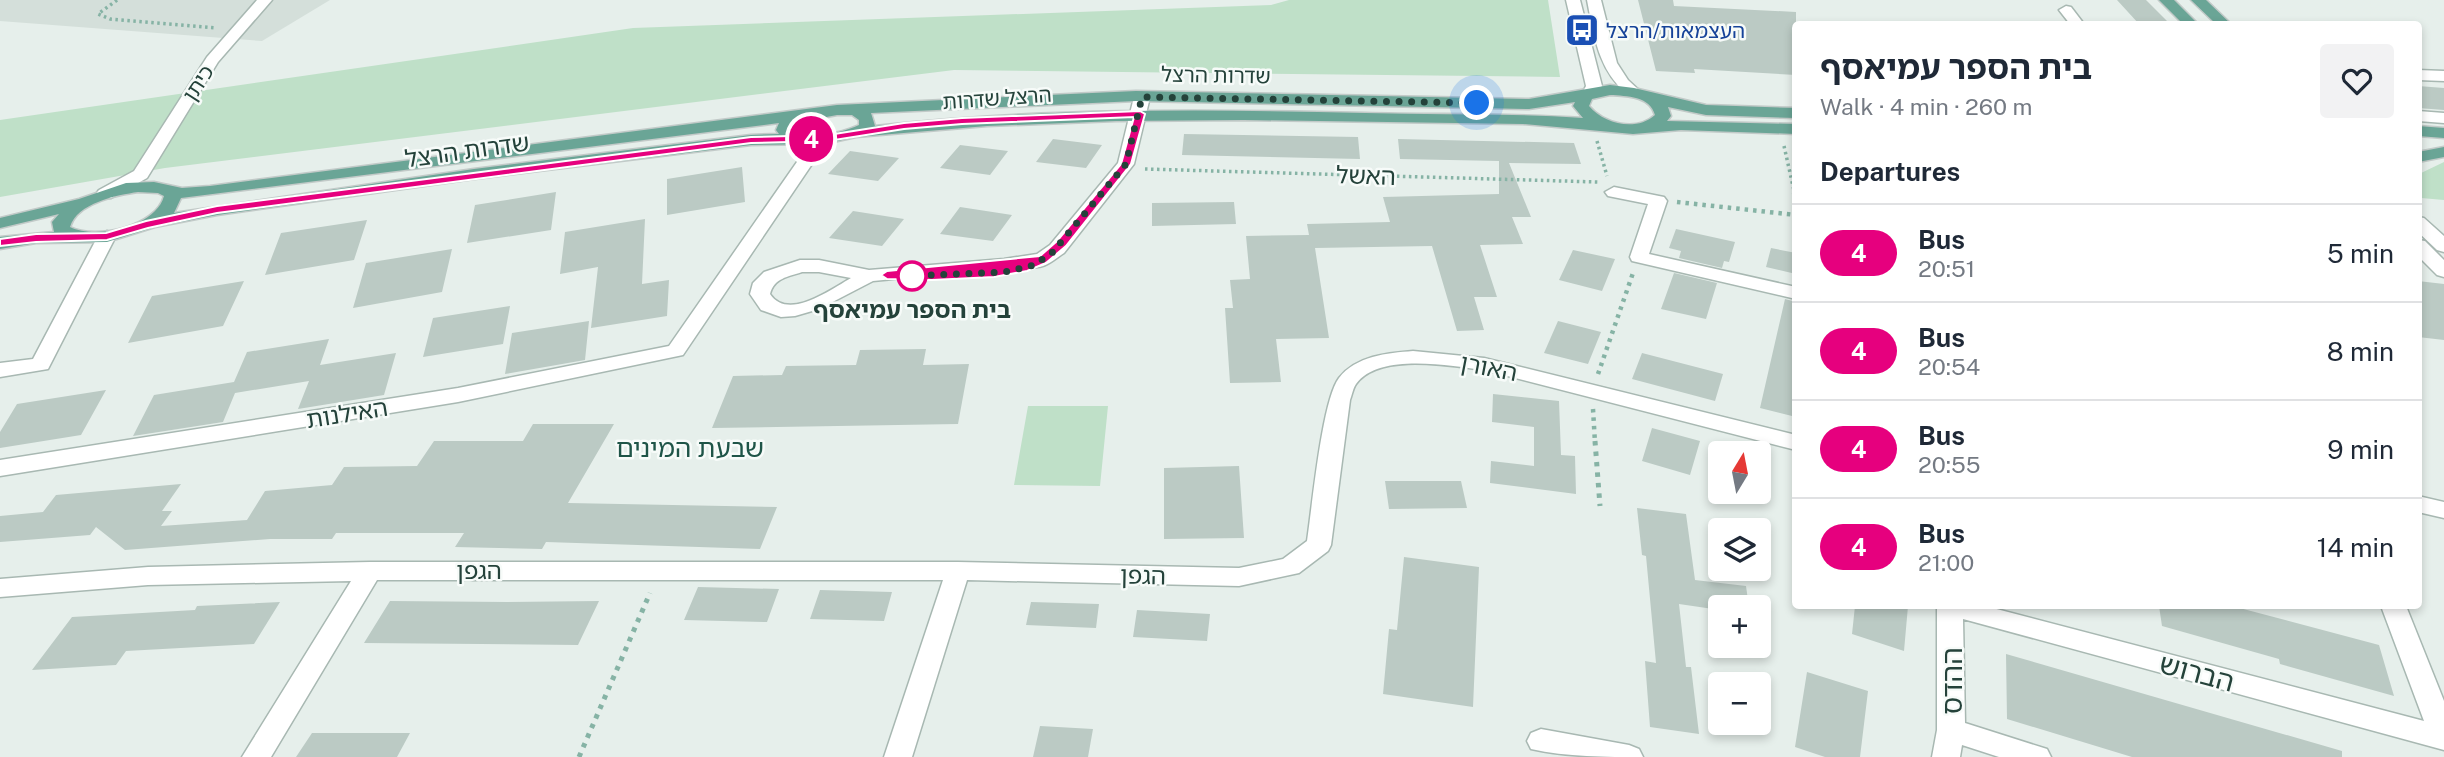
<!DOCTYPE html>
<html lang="en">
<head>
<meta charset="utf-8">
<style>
	:root { --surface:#fff; --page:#f2f2f3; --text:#1f2937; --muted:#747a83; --line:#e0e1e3 }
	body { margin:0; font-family:"Public Sans","Noto Sans Hebrew",sans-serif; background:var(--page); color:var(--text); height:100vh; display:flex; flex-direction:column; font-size:26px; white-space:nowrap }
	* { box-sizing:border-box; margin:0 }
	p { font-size:23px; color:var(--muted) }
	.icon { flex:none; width:38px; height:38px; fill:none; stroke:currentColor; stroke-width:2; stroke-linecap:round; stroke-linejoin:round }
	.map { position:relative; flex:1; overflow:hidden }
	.drawer { position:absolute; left:1792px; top:21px; width:630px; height:588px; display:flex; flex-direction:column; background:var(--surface); border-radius:7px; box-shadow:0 4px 10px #0003 }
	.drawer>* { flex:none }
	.badge { padding:0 14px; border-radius:23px; font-size:24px; line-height:46px }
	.needle { width:46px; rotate:10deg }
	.buttons { position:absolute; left:1708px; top:441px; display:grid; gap:14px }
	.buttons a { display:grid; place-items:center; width:63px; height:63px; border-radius:7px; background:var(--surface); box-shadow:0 4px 10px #0003; font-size:35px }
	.you { position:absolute; width:35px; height:35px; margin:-18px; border:5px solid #fff; border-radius:50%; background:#1a73e8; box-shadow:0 0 0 10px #1a73e833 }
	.map>.badge { position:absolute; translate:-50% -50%; box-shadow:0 0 0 4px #fff }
	h2 { padding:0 28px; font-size:26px; line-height:63px }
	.round { display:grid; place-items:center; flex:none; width:74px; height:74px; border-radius:7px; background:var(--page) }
	.overview { display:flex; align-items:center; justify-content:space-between; height:119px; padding:0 28px }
	h1 { font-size:33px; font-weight:700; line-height:52px }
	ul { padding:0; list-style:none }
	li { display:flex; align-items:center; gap:21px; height:98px; padding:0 28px; border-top:2px solid var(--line) }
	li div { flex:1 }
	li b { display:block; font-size:26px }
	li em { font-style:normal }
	li .badge { min-width:77px; font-weight:700; text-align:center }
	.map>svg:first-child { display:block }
	.built { fill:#d4dfda }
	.green { fill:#bfe0c8 }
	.building { fill:#bbcac4 }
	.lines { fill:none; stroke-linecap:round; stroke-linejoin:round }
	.minor-casing { stroke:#a8b8b2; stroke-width:3 }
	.major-casing { stroke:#c2cac8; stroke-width:3 }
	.path-far2 { stroke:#86b3a5; stroke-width:3.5; stroke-dasharray:2.5 3.5; stroke-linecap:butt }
	.path-far1 { stroke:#86b3a5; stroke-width:4.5; stroke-dasharray:3.5 5; stroke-linecap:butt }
	.path { stroke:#86b3a5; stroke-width:5; stroke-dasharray:4.5 6; stroke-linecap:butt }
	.minor { fill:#fff; fill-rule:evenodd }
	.major { fill:#6aa596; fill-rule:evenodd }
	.line { fill:#e6007e; stroke:#fff; stroke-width:2 }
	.walk { stroke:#24423a; stroke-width:7; stroke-dasharray:0 12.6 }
	.stop-dot { fill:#fff; stroke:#e6007e; stroke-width:3.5 }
	.labels { text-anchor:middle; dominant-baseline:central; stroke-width:5; stroke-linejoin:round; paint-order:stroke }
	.far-transit-label { font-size:21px; fill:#164399; stroke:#f7fbf9; text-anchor:start }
	.far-street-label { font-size:21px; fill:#24423a; stroke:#f7fbf9 }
	.street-label { font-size:24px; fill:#24423a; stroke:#f7fbf9 }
	.stop-label { font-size:24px; font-weight:bold; fill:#24423a; stroke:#f7fbf9 }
	.neighbourhood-label { font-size:26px; fill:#1f5548; stroke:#f7fbf9 }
	.near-street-label { font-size:28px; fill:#24423a; stroke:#f7fbf9 }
</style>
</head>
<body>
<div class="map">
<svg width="2444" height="757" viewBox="0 0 2444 757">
	<rect width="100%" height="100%" fill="#e6efeb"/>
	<path class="built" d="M 0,0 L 330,0 L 262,41 L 0,21 Z"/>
	<path class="green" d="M 1289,0 L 1548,0 L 1560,77 L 954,70 L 165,168 L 0,197 L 0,120 L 633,28 L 1271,5 Z
		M 2444,162 L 2444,200 L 2421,198 L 2419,192 L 2419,174 Z
		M 1028,406 L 1108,406 L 1100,486 L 1014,485 Z"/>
	<path class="building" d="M 1638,0 L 1673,0 L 1674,6 L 1796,12 L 1796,75 L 1694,69 L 1695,73 L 1656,71 Z
		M 2117,0 L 2146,0 L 2170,24 L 2139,24 Z
		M 2418,86 L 2444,88 L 2444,110 L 2418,108 Z
		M 1184,134 L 1358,137 L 1360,159 L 1182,155 Z
		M 1053,139 L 1102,145 L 1086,168 L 1036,162 Z
		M 1398,139 L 1574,143 L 1581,164 L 1509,163 L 1531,217 L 1512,217 L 1523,244 L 1480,245 L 1497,297 L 1474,297 L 1484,330 L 1457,331 L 1432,246 L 1315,248 L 1329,338 L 1276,339 L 1281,382 L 1230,383 L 1225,308 L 1233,308 L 1230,280 L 1250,279 L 1246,236 L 1309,235 L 1307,224 L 1390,222 L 1383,197 L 1499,194 L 1499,161 L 1400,159 Z
		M 960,145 L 1008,151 L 990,175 L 940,168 Z
		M 850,151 L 899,158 L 878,181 L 828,174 Z
		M 742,167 L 745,202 L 667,215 L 667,179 Z
		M 556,192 L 551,230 L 467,243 L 475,205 Z
		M 1234,202 L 1236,224 L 1152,226 L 1152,203 Z
		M 960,207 L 1012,215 L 993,241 L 940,234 Z
		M 853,211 L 904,219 L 882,246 L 829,238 Z
		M 645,219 L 642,284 L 669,280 L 667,316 L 591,328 L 598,267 L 560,274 L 565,232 Z
		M 367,220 L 354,260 L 265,275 L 281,233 Z
		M 1676,229 L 1735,242 L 1729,262 L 1724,261 L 1722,268 L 1679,258 L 1681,251 L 1669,248 Z
		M 1771,248 L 1796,253 L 1796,274 L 1766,267 Z
		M 452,249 L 442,292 L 353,308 L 366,263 Z
		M 1573,250 L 1615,259 L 1602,291 L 1559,280 Z
		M 1674,273 L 1717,283 L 1706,319 L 1661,309 Z
		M 244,281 L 223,326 L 128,343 L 152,296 Z
		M 2418,281 L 2444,284 L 2444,340 L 2418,337 Z
		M 1785,299 L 1796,302 L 1796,417 L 1760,408 Z
		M 510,306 L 503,344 L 423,357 L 433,318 Z
		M 589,321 L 585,360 L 505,374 L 512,333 Z
		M 1558,321 L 1601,332 L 1588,364 L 1544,353 Z
		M 329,339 L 320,365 L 396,353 L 384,395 L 298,409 L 309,381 L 235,393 L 223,422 L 133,436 L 154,395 L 234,382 L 247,352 Z
		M 926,349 L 923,365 L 969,364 L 958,424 L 712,428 L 733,376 L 782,375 L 786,366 L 856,365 L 860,350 Z
		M 1642,353 L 1723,374 L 1715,401 L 1632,379 Z
		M 106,390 L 81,435 L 0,448 L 0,432 L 17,404 Z
		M 1493,394 L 1559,401 L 1561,455 L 1575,456 L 1576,494 L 1490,483 L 1491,461 L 1534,466 L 1534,427 L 1492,422 Z
		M 533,424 L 614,424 L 568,503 L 777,507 L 760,549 L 546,542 L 542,549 L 455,547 L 464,533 L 336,533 L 332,539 L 270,539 L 125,550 L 96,527 L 90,535 L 0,542 L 0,516 L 43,512 L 56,495 L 181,484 L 162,511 L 172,511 L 161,526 L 247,520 L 265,491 L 332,485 L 344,467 L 417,466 L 434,441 L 523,441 Z
		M 1652,428 L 1700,441 L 1690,475 L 1642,461 Z
		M 1239,466 L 1244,538 L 1164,539 L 1164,468 Z
		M 1385,481 L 1461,481 L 1467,508 L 1389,509 Z
		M 1637,508 L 1686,514 L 1695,580 L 1746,586 L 1749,607 L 1720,607 L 1720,610 L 1679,604 L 1686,667 L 1691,667 L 1699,734 L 1650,727 L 1645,661 L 1656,663 L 1646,556 L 1642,555 Z
		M 1404,557 L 1479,567 L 1473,707 L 1383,694 L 1389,629 L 1397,630 Z
		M 698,587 L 779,589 L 767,622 L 684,620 Z
		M 820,590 L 892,592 L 884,621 L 810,619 Z
		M 390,601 L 507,602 L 599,601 L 578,645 L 364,643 Z
		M 280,602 L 254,644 L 126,651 L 116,665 L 32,670 L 72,617 L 195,610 L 197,606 Z
		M 1031,602 L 1099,604 L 1096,628 L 1026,625 Z
		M 1855,606 L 1908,606 L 1904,651 L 1852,634 Z
		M 2159,606 L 2232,606 L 2379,645 L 2394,696 L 2280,664 L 2279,659 L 2162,626 Z
		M 1137,610 L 1210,614 L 1207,641 L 1133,637 Z
		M 2006,654 L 2342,751 L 2342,757 L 2132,757 L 2007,719 Z
		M 1807,672 L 1868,691 L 1860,757 L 1825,757 L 1795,747 Z
		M 1040,726 L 1093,729 L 1088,757 L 1033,757 Z
		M 312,733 L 410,733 L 397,757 L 296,757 Z"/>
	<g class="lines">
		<g class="minor-casing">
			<path id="minor" d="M 257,0 L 272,0 L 218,62 L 147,178 L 111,198 L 99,198 L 96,194 L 99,190 L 134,171 L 207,57 Z
				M 1566,0 L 1580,0 L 1602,86 L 1595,97 L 1585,97 L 1582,94 L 1586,86 Z
				M 1587,0 L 1601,0 L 1617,63 L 1628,80 L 1641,92 L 1638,95 L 1628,95 C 1598,70 1594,36 1587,0 Z
				M 2066,6 L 2071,7 L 2084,24 L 2070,24 L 2059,10 Z
				M 2418,70 L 2444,71 L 2444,81 L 2418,80 Z
				M 1142,92 L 1150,97 L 1134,164 L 1064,253 C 1053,260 1043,271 1029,266 L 873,281 L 819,309 L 795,316 L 781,317 L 761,310 L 750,294 L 753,283 L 764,272 L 800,260 L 819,260 L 869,270 L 1004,259 L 1037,254 L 1050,245 L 1118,163 L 1134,97 ZM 802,272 L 819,272 L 851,278 C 830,290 788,321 770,294 C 774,278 788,277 802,272 Z
				M 2418,111 L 2444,113 L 2444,123 L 2418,121 Z
				M 821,134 L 829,139 L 683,355 L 458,402 L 0,476 L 0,460 L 458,388 L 669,346 L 815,136 Z
				M 1614,187 L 1664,197 L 1667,201 L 1649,254 L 1796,287 L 1796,299 L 1632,261 L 1630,257 L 1648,204 L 1608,196 L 1605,192 Z
				M 2418,217 L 2424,218 L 2444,236 L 2444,252 L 2437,250 L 2418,232 Z
				M 107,231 L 116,236 L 48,369 L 0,377 L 0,363 L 33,359 L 98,236 Z
				M 2418,240 L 2425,241 L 2444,260 L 2444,277 L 2437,275 L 2418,256 Z
				M 1413,351 L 1484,358 L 1796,435 L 1796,450 L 1484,370 C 1451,366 1379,352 1356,384 C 1353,388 1352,395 1350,400 L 1331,545 L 1328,551 L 1299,573 L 1239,586 L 967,580 L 912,757 L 884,757 L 943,580 L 377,580 L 271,757 L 242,757 L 351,581 L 148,585 L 0,597 L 0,579 L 148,567 L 370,562 L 958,562 L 1239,568 L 1283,559 L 1307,541 C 1312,508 1322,400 1339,378 C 1356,356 1387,353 1413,351 Z
				M 2418,496 L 2444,502 L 2444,518 L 2418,512 Z
				M 1937,606 L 1985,606 L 2424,721 L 2381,606 L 2406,606 L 2444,701 L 2444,750 L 1963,619 L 1965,723 L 2047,749 L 2051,757 L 1999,757 L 1962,745 L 1960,757 L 1932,757 L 1937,730 Z
				M 1541,729 L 1629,745 L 1639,749 L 1643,757 C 1606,757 1567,757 1531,749 L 1527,741 L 1531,733 Z"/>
		</g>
		<g class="major-casing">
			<path id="major" d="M 2159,0 L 2174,0 L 2198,24 L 2183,24 Z
				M 2191,0 L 2206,0 L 2231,24 L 2216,24 Z
				M 1610,85 L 1634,88 L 1706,105 L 1796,108 L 1796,118 L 1706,115 L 1668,107 L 1671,116 L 1667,121 L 1796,124 L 1796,134 L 1681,130 L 1633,134 L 1523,124 L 1244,120 L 1116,121 L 987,126 L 856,137 L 824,144 L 751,145 L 474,179 L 217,215 L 155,227 L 107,242 L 36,243 L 0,249 L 0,237 L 54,232 L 52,222 L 59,214 L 0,228 L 0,218 L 79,199 L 126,183 L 154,182 L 182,188 L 210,186 L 837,105 L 1136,91 L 1529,99 ZM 1610,95 C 1627,96 1650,96 1655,115 C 1636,132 1604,124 1589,106 L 1592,99 ZM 1136,101 L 1529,109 L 1575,102 L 1573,106 L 1583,118 C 1510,113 1438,115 1365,113 C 1201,109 1038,108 875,126 L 871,113 ZM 837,115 L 852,115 L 859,120 L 859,125 C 841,133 809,141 793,129 L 795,123 ZM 779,123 L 776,130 L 779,134 L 751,135 L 474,169 L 174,213 L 181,198 ZM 138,192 L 158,193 L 164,196 C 156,227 96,240 70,227 C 77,203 117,195 138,192 Z
				M 2418,126 L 2444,128 L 2444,138 L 2418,136 Z
				M 2444,147 L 2444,157 L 2418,162 L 2418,152 Z"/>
		</g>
		<path class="path-far2" d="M 117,0 L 98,14 L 110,19 L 216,28
			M 1597,141 L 1607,176
			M 1784,146 L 1795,195
			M 1145,169 L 1598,182"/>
		<path class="path-far1" d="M 1794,193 L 1796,201
			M 1677,202 L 1796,215
			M 1598,374 L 1633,273
			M 1593,409 L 1595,443"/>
		<path class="path" d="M 1595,441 L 1600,506
			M 579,757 L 650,593"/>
		<use href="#minor" class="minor"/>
		<use href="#major" class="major"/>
	</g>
	<path class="line" d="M 1140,111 L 1145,114 L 1131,164 L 1066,246 L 1046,263 L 1027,271 L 994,277 L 932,280 L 887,279 L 881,275 L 887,271 L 1040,256 L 1057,241 L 1121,164 L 1134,117 L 962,124 L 904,129 L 828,141 L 751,143 L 217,213 L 148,228 L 107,240 L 36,242 L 0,246 L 0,239 L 36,234 L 106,233 L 146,221 L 217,206 L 751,137 L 828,135 L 904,123 L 962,118 Z"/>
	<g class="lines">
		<path class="walk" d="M 912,276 L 909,276 L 1004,272 L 1031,266 L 1051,254 L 1126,164 L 1142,97 L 1477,103"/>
	</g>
	<defs>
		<g id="bus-square" transform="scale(1.75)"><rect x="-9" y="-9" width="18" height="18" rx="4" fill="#1a4fb4" stroke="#f7fbf9"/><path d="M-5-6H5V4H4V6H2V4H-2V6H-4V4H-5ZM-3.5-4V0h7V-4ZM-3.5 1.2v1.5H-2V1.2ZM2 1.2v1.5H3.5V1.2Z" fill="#fff"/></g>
	</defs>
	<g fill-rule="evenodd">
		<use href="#bus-square" x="1582" y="30"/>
	</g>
	<circle class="stop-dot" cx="912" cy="276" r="14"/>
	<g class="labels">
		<g class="far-transit-label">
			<text x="1606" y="30">העצמאות/הרצל</text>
		</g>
		<g class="far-street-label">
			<text transform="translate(1216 75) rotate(1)">שדרות הרצל</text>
			<text transform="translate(198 83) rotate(-57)">כיתן</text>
			<text transform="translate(997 98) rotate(-4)">הרצל שדרות</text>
		</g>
		<g class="street-label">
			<text transform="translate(467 150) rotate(-8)">שדרות הרצל</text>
			<text transform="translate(1366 175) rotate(2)">האשל</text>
			<text transform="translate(1489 367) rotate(11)">האורן</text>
			<text transform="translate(347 413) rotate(-9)">האילנות</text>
			<text x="479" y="570">הגפן</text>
			<text transform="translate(1143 575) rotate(1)">הגפן</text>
		</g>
		<g class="stop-label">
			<text x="912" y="309">בית הספר עמיאסף</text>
		</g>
		<g class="neighbourhood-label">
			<text x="690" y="447">שבעת המינים</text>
		</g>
		<g class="near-street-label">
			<text transform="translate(2197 672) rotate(15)">הברוש</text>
			<text transform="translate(1951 681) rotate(-90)">ההדס</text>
		</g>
	</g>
</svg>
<div class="buttons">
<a><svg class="needle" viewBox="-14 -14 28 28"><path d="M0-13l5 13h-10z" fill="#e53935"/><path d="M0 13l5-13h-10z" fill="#747a83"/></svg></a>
<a><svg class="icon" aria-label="layers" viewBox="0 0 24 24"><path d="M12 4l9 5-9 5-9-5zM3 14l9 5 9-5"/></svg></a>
<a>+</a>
<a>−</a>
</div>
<div class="you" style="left:1477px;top:103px"></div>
<b class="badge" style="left:811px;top:139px;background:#e6007e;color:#fff">4</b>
<section class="drawer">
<div class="overview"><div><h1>בית הספר עמיאסף</h1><p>Walk · 4 min · 260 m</p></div><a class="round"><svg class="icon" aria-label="heart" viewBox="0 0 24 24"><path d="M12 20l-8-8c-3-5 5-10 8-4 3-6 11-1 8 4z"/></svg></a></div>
<h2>Departures</h2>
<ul>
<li><span class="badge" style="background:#e6007e;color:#fff">4</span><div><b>Bus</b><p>20:51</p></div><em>5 min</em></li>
<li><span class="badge" style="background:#e6007e;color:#fff">4</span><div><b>Bus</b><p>20:54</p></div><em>8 min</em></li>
<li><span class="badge" style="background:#e6007e;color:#fff">4</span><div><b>Bus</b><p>20:55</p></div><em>9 min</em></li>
<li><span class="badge" style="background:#e6007e;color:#fff">4</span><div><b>Bus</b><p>21:00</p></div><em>14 min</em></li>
</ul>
</section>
</div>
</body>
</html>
